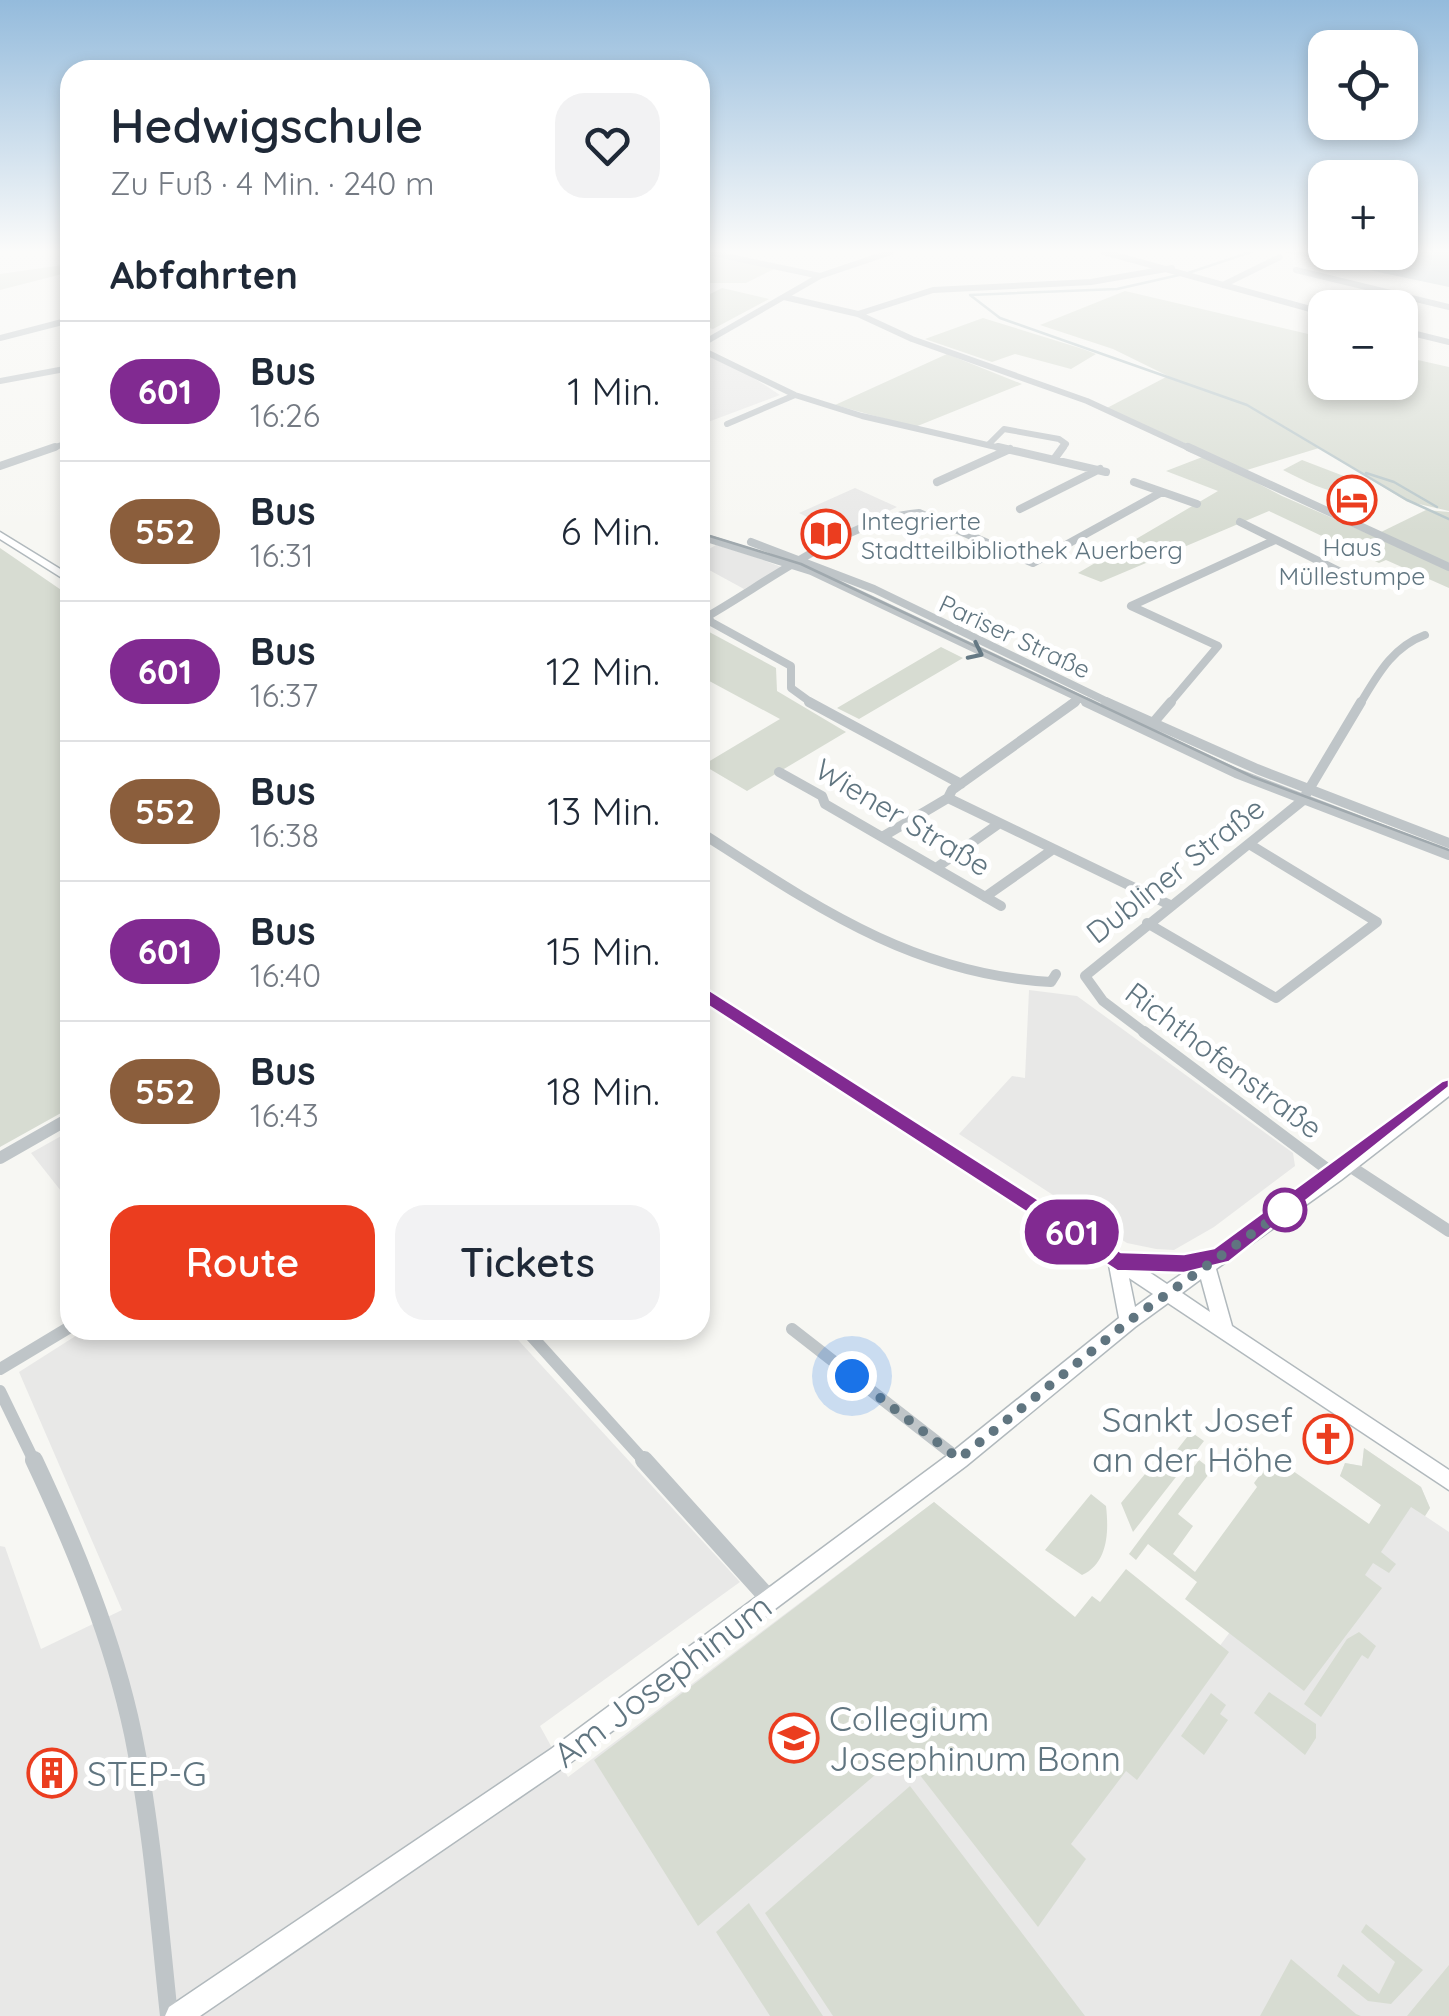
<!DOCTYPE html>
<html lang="de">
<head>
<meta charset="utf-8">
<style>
	:root { --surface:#fff; --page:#f2f2f3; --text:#1f2937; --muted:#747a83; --line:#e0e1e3; --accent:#eb3d1f }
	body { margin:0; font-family:Quicksand,sans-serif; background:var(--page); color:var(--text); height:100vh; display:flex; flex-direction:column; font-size:38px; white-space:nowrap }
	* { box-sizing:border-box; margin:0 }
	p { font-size:32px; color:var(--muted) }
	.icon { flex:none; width:55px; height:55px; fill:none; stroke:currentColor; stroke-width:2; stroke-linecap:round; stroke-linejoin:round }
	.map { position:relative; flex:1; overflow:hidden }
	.sheet { position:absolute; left:60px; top:60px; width:650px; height:1280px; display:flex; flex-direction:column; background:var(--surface); border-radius:30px; box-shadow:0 5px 15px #0003 }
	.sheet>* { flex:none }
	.badge { padding:0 20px; border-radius:32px; font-size:35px; line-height:65px }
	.tools { position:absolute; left:1308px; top:30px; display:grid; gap:20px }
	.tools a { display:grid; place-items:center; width:110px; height:110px; border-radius:20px; background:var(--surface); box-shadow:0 5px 15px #0003; font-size:50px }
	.you { position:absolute; width:50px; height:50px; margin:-25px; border:8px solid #fff; border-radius:50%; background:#1a73e8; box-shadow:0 0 0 15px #1a73e833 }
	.map>.badge { position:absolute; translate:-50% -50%; box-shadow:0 0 0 5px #fff }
	h2 { padding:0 50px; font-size:38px; line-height:90px }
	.round { display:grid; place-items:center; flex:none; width:105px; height:105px; border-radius:30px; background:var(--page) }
	.head { display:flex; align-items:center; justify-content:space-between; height:170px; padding:0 50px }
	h1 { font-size:48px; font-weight:600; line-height:75px }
	.cta { display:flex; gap:20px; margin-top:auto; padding:20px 50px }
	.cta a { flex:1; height:115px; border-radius:30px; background:var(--accent); color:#fff; font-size:40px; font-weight:600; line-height:115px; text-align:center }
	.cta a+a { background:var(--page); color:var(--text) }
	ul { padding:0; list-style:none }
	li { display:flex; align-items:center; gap:30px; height:140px; padding:0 50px; border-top:2px solid var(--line) }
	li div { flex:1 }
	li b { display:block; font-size:38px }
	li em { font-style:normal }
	li .badge { min-width:110px; font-weight:700; text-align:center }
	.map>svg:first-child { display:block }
	.built { fill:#e8e8e7 }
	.green { fill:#d7dcd2 }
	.water { fill:#b7c6c9 }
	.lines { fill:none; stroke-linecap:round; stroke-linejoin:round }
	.stream { stroke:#b7c6c9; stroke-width:2.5 }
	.secondary-casing { stroke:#b1b9bd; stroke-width:3 }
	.street-far4 { stroke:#bfc5c8; stroke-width:6 }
	.street-far3 { stroke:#bfc5c8; stroke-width:8 }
	.street-far2 { stroke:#bfc5c8; stroke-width:10 }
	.street-far1 { stroke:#bfc5c8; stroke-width:12 }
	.street { stroke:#bfc5c8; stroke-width:18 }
	.secondary { fill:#fff; fill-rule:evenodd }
	.tram { stroke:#a0a9ae; stroke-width:2.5 }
	.oneway { stroke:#657984 }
	.line { fill:#812a91; stroke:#fff; stroke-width:2.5 }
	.walk { stroke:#607580; stroke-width:10; stroke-dasharray:0 18 }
	.stop-dot { fill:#fff; stroke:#812a91; stroke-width:5 }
	.labels { text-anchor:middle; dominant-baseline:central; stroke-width:10; stroke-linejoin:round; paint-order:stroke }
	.far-poi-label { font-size:25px; fill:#607580; stroke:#fff; text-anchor:start }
	.far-street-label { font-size:25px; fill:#607580; stroke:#fff }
	.street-label { font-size:30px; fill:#607580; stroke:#fff }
	.near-poi-label { font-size:35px; fill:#607580; stroke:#fff; text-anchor:start }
	.near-street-label { font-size:35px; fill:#607580; stroke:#fff }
</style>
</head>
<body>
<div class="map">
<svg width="1449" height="2016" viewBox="0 0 1449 2016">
	<rect width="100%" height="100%" fill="#f7f7f3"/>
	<path class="built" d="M 705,355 L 746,373 L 780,395 L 700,425 L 700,358 Z
		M 855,488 L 897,507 L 842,534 L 799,513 Z
		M 716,545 L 752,556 L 784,568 L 744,589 L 700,565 L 700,554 Z
		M 1029,990 L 1077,996 L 1293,1153 L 1295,1166 L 1214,1227 L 1174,1250 L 1156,1249 L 1127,1243 L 959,1134 L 1012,1076 L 1025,1078 Z
		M 70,1131 L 70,1186 L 61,1191 L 31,1153 Z
		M 85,1330 L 509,1330 L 740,1582 L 540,1726 L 568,1777 L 934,1502 L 984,1543 L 882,1653 L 1219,1647 L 1230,1632 L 1297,1684 L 1381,1505 L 1340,1476 L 1345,1463 L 1362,1466 L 1364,1448 L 1421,1487 L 1430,1508 L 1425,1516 L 1449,1532 L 1449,1977 L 1417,2016 L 0,2016 L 0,1546 L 5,1547 L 41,1649 L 122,1610 L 19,1372 Z"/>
	<path class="green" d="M 700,255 L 776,268 L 746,283 L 700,283 Z
		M 70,264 L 70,272 L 0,290 L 0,274 Z
		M 722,288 L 769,299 L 713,329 L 700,325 L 700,299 Z
		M 1125,291 L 1325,338 L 1325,382 L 1400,382 L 1400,356 L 1449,367 L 1449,511 L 1406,501 L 1319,448 L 1247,470 L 1105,409 L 1168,376 L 1113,349 L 1040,325 Z
		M 983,318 L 1083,349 L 1096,354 L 1071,369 L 1015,354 L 992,362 L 925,339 Z
		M 947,354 L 1022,384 L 915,427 L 835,405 Z
		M 1205,456 L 1282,496 L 1449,569 L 1449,588 L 1386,560 L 1379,563 L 1269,511 L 1101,582 L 1078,573 L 1218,491 L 1166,471 Z
		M 1302,460 L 1375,488 C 1342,502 1313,485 1283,470 Z
		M 1426,510 L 1449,512 L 1449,563 L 1379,533 Z
		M 0,548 L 70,596 L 70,1108 L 0,1147 Z
		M 700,627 L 776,668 L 777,691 L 846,732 L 747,791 L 703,765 L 780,719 L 700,676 Z
		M 941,647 L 963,658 L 859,719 L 837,708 Z
		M 1191,1432 L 1204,1441 L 1133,1532 L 1121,1503 L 1150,1468 L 1158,1474 Z
		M 1364,1448 L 1421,1487 L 1430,1508 L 1425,1516 L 1411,1507 L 1381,1552 L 1396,1564 L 1389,1573 L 1373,1563 L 1365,1575 L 1382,1588 L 1304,1691 L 1185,1599 L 1197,1582 L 1148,1544 L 1136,1560 L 1129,1554 L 1199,1460 L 1212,1470 L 1178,1514 L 1193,1526 L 1173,1554 L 1195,1572 L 1257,1487 L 1254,1483 L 1273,1457 L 1369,1524 L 1381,1505 L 1340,1476 L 1345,1463 L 1362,1466 Z
		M 1091,1494 L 1106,1506 C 1109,1532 1108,1563 1082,1575 L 1045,1550 Z
		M 934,1502 L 1075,1617 L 1092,1596 L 1100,1602 L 1126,1569 L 1229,1652 L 1137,1780 L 1126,1771 L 1071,1844 L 1086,1859 L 1038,1927 L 902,1752 L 698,1926 L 594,1760 Z
		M 1359,1632 L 1376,1646 L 1368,1659 L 1362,1655 L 1321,1717 L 1304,1704 L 1347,1639 Z
		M 1269,1692 L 1316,1724 L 1316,1738 L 1305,1755 L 1254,1713 Z
		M 1211,1693 L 1226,1705 L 1220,1714 L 1228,1720 L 1204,1755 L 1181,1736 Z
		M 910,1786 L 1085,2016 L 833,2016 L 765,1913 Z
		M 749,1903 L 750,1905 L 823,2016 L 770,2016 L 716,1932 Z
		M 1366,1924 L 1423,1970 L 1391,2004 L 1368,2001 L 1337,1976 L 1343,1964 L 1379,1994 L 1395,1962 L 1361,1932 Z
		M 1291,1959 L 1356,2014 L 1361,2016 L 1260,2016 Z
		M 1449,1965 L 1449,2016 L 1407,2016 Z"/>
	<path class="water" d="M 1284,252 L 1449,252 L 1449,287 Z"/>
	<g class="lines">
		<path class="stream" d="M 1188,273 L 1251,252
			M 1179,275 L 1117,289 L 970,295 L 1000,318 L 1247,405 L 1407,500 L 1449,519
			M 1366,473 L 1394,482 L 1437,507"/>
		<g class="secondary-casing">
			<path id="secondary" d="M 0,532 L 70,575 L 70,583 L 0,539 Z
				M 700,986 L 1122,1255 L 1184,1257 L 1216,1250 L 1329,1170 L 1443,1083 L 1449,1081 L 1449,1096 L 1341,1180 L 1216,1269 L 1232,1326 L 1449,1470 L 1449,1490 L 1168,1303 L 1135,1327 L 966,1466 L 567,1765 L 200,2016 L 165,2016 L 169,2007 L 551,1749 L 952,1452 L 1119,1318 L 1109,1265 L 700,998 ZM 1146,1270 L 1184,1271 L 1186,1271 L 1167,1284 ZM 1129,1278 L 1153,1294 L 1135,1307 ZM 1201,1279 L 1210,1312 L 1182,1293 Z"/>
		</g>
		<path class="street-far4" d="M 706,252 L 820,276
			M 1104,252 L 1325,313
			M 1296,270 L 1449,307
			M 1223,285 L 1280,257
			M 784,297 L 858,314 L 912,339 L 1087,401 L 1193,450
			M 858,314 L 933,290 L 1091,282 L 1172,268
			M 1400,330 L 1449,342
			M 0,338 L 70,320
			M 700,345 L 820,276 L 891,252
			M 700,349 L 795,395 L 862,416 L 1009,450
			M 0,381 L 70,368
			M 727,424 L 795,395
			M 988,445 L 1004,429 L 1059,439 L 1066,444 L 1061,450
			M 47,450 L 70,442"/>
		<path class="street-far3" d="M 998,447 L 1106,472
			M 1188,447 L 1449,567
			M 1055,458 L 1063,447
			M 0,466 L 55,447
			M 937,482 L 1010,449
			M 1134,482 L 1197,504
			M 1020,509 L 1100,469
			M 1240,522 L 1345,574
			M 700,536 L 811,571 L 1092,704
			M 751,542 L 874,589 L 1112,704
			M 813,704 L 791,688 L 791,666 L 711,622 L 708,616 C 766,583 852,517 919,513 L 1033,563 L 1162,492
			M 1071,704 L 1079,699
			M 1169,704 L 1218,646 L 1131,606 L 1275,540
			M 1360,704 C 1377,676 1392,647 1425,635"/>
		<path class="street-far2" d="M 809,702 L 961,784
			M 1086,702 L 1236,773 L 1449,855
			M 1106,702 L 1257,769 L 1449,843
			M 1153,723 L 1171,702
			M 779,772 L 822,796 L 825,804 L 1001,906
			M 948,798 L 1170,905
			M 700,832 C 814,905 911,974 1051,982 L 1056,974
			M 882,837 L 948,798 L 952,790 L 1075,702
			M 936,868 L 997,825
			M 985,897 L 1052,850
			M 1147,923 L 1276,998 L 1377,922 L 1249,844
			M 1148,1035 L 1103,1001 L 1085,976 L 1302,801 L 1361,702"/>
		<path class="street-far1" d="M 1144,1032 L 1335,1175
			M 0,1158 L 70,1118
			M 1348,1165 L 1449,1231
			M 792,1329 L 959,1459
			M 526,1330 L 646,1463
			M 0,1369 L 70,1327
			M 0,1391 L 35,1463"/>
		<path class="street" d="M 34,1460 C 75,1547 113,1639 133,1734 C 152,1827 159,1922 169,2016
			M 644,1460 L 770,1600"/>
		<use href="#secondary" class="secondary"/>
		<path class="tram" d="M 700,533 L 801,564 L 1253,777 L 1449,850"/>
	</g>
	<defs><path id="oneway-chevron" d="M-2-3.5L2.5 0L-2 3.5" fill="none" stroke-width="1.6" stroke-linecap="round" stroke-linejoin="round" transform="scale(2.5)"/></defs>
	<use class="oneway" href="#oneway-chevron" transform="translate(976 652) rotate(26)"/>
	<linearGradient id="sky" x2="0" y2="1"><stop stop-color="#94bbdc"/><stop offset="0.47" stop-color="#fbfbfa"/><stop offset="1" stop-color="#fbfbfa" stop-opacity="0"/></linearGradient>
	<rect width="1449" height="534" fill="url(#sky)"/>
	<path class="line" d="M 700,984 L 1121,1252 L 1184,1254 L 1214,1248 L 1442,1081 L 1449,1079 L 1449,1087 L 1229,1262 L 1184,1273 L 1117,1271 L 693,996 L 690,991 Z"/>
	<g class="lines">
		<path class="walk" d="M 852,1376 L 959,1459 L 1129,1321 L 1288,1208 L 1285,1210"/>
	</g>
	<defs>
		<g id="hotel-ring" transform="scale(2.5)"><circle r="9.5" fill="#fff" stroke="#eb3d1f" stroke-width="1.5"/><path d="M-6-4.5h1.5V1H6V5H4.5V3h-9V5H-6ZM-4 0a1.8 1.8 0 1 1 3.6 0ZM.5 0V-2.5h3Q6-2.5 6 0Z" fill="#eb3d1f"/></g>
		<g id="library-ring" transform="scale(2.5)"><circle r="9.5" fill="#fff" stroke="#eb3d1f" stroke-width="1.5"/><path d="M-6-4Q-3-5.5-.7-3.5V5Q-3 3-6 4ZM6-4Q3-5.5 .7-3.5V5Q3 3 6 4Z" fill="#eb3d1f"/></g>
		<g id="church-ring" transform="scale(2.5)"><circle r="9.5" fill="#fff" stroke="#eb3d1f" stroke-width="1.5"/><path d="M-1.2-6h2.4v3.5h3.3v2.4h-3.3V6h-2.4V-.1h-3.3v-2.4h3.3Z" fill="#eb3d1f"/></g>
		<g id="school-ring" transform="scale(2.5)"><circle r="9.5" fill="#fff" stroke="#eb3d1f" stroke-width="1.5"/><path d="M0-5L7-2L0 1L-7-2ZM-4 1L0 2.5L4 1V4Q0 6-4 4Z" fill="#eb3d1f"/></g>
		<g id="building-ring" transform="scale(2.5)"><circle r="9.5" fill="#fff" stroke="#eb3d1f" stroke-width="1.5"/><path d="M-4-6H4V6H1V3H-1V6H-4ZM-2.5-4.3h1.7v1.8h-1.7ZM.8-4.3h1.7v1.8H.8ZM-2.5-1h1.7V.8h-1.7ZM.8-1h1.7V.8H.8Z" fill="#eb3d1f"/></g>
	</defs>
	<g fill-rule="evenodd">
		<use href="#hotel-ring" x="1352" y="500"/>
		<use href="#library-ring" x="826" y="534"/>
		<use href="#church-ring" x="1328" y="1439"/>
		<use href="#school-ring" x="794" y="1738"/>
		<use href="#building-ring" x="52" y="1773"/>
	</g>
	<circle class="stop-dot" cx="1285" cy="1210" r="20"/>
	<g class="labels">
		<g class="far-poi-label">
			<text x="861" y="520">Integrierte<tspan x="861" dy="29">Stadtteilbibliothek Auerberg</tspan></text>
			<text x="1352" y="546" text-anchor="middle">Haus<tspan x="1352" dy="29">Müllestumpe</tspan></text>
		</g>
		<g class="far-street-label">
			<text transform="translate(1015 636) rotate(25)">Pariser Straße</text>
		</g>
		<g class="street-label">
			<text transform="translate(903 817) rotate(31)">Wiener Straße</text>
			<text transform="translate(1175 870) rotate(-38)">Dubliner Straße</text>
			<text transform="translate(1224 1060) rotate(37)">Richthofenstraße</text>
		</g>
		<g class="near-poi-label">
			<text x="1293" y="1419" text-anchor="end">Sankt Josef<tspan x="1293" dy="40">an der Höhe</tspan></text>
			<text x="829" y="1718">Collegium<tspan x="829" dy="40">Josephinum Bonn</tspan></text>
			<text x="87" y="1773">STEP-G</text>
		</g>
		<g class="near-street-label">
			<text transform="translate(662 1680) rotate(-37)">Am Josephinum</text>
		</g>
	</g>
</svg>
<div class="tools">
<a><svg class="icon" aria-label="locate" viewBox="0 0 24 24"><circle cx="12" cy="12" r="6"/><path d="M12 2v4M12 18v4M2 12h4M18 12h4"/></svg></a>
<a>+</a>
<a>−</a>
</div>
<div class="you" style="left:852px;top:1376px"></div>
<b class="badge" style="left:1072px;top:1232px;background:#812a91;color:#fff">601</b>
<section class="sheet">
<div class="head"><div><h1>Hedwigschule</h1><p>Zu Fuß · 4 Min. · 240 m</p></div><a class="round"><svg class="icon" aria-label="heart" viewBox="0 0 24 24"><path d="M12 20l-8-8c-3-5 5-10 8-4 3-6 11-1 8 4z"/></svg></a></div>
<h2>Abfahrten</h2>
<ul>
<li><span class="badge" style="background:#812a91;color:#fff">601</span><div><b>Bus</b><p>16:26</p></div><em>1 Min.</em></li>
<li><span class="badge" style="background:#8b5e3c;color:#fff">552</span><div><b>Bus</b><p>16:31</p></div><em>6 Min.</em></li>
<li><span class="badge" style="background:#812a91;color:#fff">601</span><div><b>Bus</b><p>16:37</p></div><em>12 Min.</em></li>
<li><span class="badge" style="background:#8b5e3c;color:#fff">552</span><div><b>Bus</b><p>16:38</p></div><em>13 Min.</em></li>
<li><span class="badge" style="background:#812a91;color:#fff">601</span><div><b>Bus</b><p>16:40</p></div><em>15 Min.</em></li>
<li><span class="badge" style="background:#8b5e3c;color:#fff">552</span><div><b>Bus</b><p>16:43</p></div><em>18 Min.</em></li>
</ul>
<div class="cta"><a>Route</a><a>Tickets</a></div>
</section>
</div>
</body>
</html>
